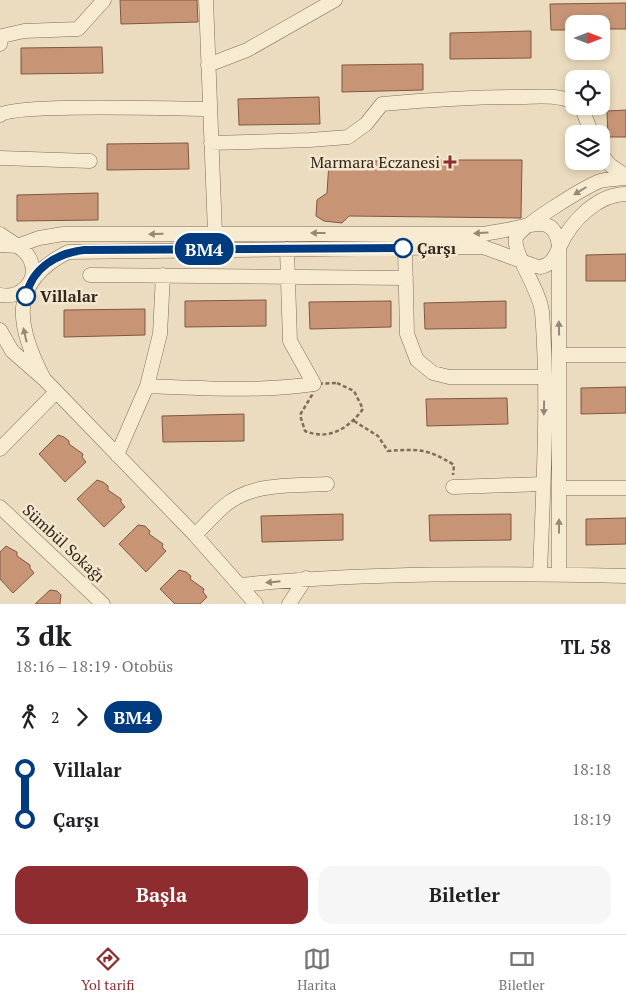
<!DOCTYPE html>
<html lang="tr">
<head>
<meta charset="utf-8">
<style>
	:root { --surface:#fff; --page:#f6f6f6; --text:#202124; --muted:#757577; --line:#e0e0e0; --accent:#8e2c30 }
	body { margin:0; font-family:"PT Serif",serif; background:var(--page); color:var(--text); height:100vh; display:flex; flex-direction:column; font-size:19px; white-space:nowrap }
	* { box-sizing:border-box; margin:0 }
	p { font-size:16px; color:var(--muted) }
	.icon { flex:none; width:28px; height:28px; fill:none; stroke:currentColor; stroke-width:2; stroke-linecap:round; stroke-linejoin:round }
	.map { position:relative; height:604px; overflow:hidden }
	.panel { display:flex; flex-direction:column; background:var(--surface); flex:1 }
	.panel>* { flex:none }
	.badge { padding:0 10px; border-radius:16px; font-size:18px; line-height:32px }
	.needle { width:32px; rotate:90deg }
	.controls { position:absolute; left:565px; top:15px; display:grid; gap:10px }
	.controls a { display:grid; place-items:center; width:45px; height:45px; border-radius:10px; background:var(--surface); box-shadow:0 2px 8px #0003; font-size:25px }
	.map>.badge { position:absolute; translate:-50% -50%; box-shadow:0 0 0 2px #fff }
	.legs { display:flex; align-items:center; gap:8px; height:55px; padding:0 15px; font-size:16px }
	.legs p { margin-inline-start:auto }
	.head { display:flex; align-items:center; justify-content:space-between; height:85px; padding:0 15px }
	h1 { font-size:28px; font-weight:700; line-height:38px }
	.primary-button { display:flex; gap:10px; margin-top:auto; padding:10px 15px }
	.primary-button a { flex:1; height:58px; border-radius:15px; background:var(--accent); color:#fff; font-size:20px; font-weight:700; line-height:58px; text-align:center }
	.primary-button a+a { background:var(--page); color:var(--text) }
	ul { padding:0 15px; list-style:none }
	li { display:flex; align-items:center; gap:18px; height:50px; font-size:19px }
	li i { display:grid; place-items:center; width:8px; height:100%; margin:0 6px; background:currentColor }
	li i::after { content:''; width:12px; height:12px; margin:-6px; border:4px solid; border-radius:50%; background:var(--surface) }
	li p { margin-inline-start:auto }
	li:first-child i { background:linear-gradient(#0000 50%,currentColor 0) }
	li:last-child i { background:linear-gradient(currentColor 50%,#0000 0) }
	.tabs { display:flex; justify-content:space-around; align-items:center; height:70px; border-top:1px solid var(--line); background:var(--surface); font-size:14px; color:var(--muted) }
	.tabs a { display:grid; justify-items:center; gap:2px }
	.tabs .selected { color:var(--accent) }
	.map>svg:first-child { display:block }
	.building { fill:#c79576; stroke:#805740 }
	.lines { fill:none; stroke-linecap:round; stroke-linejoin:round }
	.minor-casing { stroke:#826d58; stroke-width:15 }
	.path { stroke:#826d58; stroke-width:2.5; stroke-dasharray:4 2.5; stroke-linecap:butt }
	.minor { stroke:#f6ead1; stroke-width:14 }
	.oneway { fill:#948876 }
	.line-1-casing { stroke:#fff; stroke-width:11 }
	.line-1 { stroke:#003b80; stroke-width:8 }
	.poi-dot { fill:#8e2c30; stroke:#f3e7ce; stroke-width:2 }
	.stop-1-dot { fill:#fff; stroke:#003b80; stroke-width:2.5 }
	.labels { text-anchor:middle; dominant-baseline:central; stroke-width:5; stroke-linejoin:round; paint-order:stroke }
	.poi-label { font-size:16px; fill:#32261c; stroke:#f3e7ce; text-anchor:end }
	.stop-label { font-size:16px; font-weight:bold; fill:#32261c; stroke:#f3e7ce; text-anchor:start }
	.street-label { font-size:16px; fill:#32261c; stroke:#f3e7ce }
</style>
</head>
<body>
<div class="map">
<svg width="626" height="604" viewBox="0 0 626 604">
	<rect width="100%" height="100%" fill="#ebdcbf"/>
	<path class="building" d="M 120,0 L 197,0 L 198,22 L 121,24 Z
		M 626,3 L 626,29 L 601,29 L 601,24 L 574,24 L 574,30 L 551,30 L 550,4 Z
		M 531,31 L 531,58 L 450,59 L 450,33 Z
		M 102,47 L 103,73 L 21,74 L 21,48 Z
		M 423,64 L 423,90 L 342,92 L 342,65 Z
		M 319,97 L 320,124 L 239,125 L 238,99 Z
		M 626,110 L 626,137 L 608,137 L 607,111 Z
		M 188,143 L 189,169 L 107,170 L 107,144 Z
		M 425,160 L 522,160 L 521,218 L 349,216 L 342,223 L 324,221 L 316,216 L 317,200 L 327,193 L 329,162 Z
		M 98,193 L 98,220 L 17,221 L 17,195 Z
		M 626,254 L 626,281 L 586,281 L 586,255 Z
		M 266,300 L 266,326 L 185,327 L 185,301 Z
		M 391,301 L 391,327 L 310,329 L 309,302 Z
		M 506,301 L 506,328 L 425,329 L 424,303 Z
		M 145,309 L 145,335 L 64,337 L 64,310 Z
		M 626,387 L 626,413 L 581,414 L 581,388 Z
		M 507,398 L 508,424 L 427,426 L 426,399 Z
		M 244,414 L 244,441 L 163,442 L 162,416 Z
		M 58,435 L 64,437 L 69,441 L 69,444 L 83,454 L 82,457 L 86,462 L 65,482 L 39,454 Z
		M 97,480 L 103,482 L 108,486 L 108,490 L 121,499 L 121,502 L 125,507 L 104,527 L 77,499 Z
		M 343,514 L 343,540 L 262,542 L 261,516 Z
		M 511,514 L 511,540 L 430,541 L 429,515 Z
		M 626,518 L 626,544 L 586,545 L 586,519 Z
		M 138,525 L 145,526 L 150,531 L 149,534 L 163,544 L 162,547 L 166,551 L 146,572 L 119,544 Z
		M 6,546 L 17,552 L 17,556 L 30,565 L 30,568 L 34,573 L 13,593 L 0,579 L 0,552 Z
		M 179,570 L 186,572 L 191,576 L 190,579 L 204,589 L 203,592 L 207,597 L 200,604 L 175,604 L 160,589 Z
		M 50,590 L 57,591 L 61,595 L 60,604 L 35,604 Z"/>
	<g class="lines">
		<g class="minor-casing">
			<path id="minor" d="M 206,0 L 215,233
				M 0,44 L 2,36 L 24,31 L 78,29 L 104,0
				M 208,65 L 247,50 L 335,0
				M 581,106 L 592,134
				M 0,115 C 17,103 178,109 210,109
				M 211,143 L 310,140 L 348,137 L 366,124 L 382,104 C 427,100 472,97 517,97 C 537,97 555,94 574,102
				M 601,154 L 610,165 L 626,176
				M 0,158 L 90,161
				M 0,234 C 9,241 25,248 30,259 C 40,280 21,299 0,295
				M 0,245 L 17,246 L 39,238 L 63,234 L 484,234 C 493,232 502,231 511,229 C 533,225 555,214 559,246 L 559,574
				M 405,248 L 407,334 L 417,360 L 433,373 L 449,377 L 544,377
				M 90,275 L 406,278
				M 0,330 L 12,351 L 44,379 L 195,535 L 256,604
				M 559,355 L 626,355
				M 44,379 C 17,327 7,283 68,252 L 483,247 C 493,250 535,267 540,267 C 553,265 555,255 560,246 C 571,221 598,194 626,194
				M 147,386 C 203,388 259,392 314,384 L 290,341 L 287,249
				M 0,449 L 56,392
				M 117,455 L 147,386 L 160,334 L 163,275
				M 453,487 L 543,484
				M 559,488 L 626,488
				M 0,507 L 103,604
				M 195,535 C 204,526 213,516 223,507 C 251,482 291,486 327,484
				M 540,574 C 543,487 549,399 542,312 C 540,290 512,253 516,238 C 520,226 585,187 600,181 C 608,179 618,179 626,178
				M 240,585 C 368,572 497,573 626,576
				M 289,604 L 306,578"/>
		</g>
		<path class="path" d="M 337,383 L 354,391 L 363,409 C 349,428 329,441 305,431 L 300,415 L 312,395 L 314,384 Z
			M 354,421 L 378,436 L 388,451 C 418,449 427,448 454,465 L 453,475"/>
		<use href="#minor" class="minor"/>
	</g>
	<defs><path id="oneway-solid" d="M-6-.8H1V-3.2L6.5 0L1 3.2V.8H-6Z" transform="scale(1.25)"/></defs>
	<g class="oneway">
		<use href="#oneway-solid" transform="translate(580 191) rotate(148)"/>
		<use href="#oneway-solid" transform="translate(318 233) rotate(-180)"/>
		<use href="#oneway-solid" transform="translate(481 233) rotate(177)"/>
		<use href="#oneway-solid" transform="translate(156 234) rotate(179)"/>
		<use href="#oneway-solid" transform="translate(559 328) rotate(-91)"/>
		<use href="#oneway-solid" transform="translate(25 335) rotate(-103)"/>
		<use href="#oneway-solid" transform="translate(544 408) rotate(91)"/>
		<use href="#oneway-solid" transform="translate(559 526) rotate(-90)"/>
		<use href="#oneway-solid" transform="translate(273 582) rotate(174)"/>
	</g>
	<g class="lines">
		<g class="line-1-casing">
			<path id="line-1" d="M 26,296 C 32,268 57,253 84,250 L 403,248"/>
		</g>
		<use href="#line-1" class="line-1"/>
	</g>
	<path class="poi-dot" d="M447.5 154.5h5v5h5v5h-5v5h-5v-5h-5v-5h5z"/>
	<g class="stop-1-dot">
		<circle cx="403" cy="248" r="9"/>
		<circle cx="26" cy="296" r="9"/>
	</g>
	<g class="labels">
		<g class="poi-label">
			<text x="440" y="162">Marmara Eczanesi</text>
		</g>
		<g class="stop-label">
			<text x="417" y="248">Çarşı</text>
			<text x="40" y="296">Villalar</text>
		</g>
		<g class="street-label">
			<text transform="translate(64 543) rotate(43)">Sümbül Sokağı</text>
		</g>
	</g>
</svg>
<div class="controls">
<a><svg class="needle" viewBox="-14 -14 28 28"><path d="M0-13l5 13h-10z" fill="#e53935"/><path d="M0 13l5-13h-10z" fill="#757577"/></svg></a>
<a><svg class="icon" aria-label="locate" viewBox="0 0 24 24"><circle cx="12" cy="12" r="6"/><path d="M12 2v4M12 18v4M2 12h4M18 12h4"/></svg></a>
<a><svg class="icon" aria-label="layers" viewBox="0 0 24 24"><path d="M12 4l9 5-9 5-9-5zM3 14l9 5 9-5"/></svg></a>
</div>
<b class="badge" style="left:204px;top:249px;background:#003b80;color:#fff">BM4</b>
</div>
<section class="panel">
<div class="head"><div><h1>3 dk</h1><p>18:16 – 18:19 · Otobüs</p></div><b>TL 58</b></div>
<div class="legs"><svg class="icon" aria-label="walk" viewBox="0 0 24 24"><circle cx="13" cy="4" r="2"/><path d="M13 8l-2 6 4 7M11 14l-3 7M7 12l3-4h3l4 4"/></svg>2<svg class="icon" aria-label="forward" viewBox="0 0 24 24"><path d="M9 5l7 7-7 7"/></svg><b class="badge" style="background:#003b80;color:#fff">BM4</b></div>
<ul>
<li><i style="color:#003b80"></i><b>Villalar</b><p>18:18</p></li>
<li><i style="color:#003b80"></i><b>Çarşı</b><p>18:19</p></li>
</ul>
<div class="primary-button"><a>Başla</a><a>Biletler</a></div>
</section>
<nav class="tabs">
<a class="selected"><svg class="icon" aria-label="directions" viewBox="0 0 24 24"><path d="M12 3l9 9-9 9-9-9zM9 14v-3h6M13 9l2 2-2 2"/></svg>Yol tarifi</a>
<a><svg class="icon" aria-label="map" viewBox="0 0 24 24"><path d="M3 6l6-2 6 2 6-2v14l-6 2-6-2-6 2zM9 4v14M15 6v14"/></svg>Harita</a>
<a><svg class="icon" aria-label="tickets" viewBox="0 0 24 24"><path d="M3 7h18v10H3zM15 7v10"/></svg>Biletler</a>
</nav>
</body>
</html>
